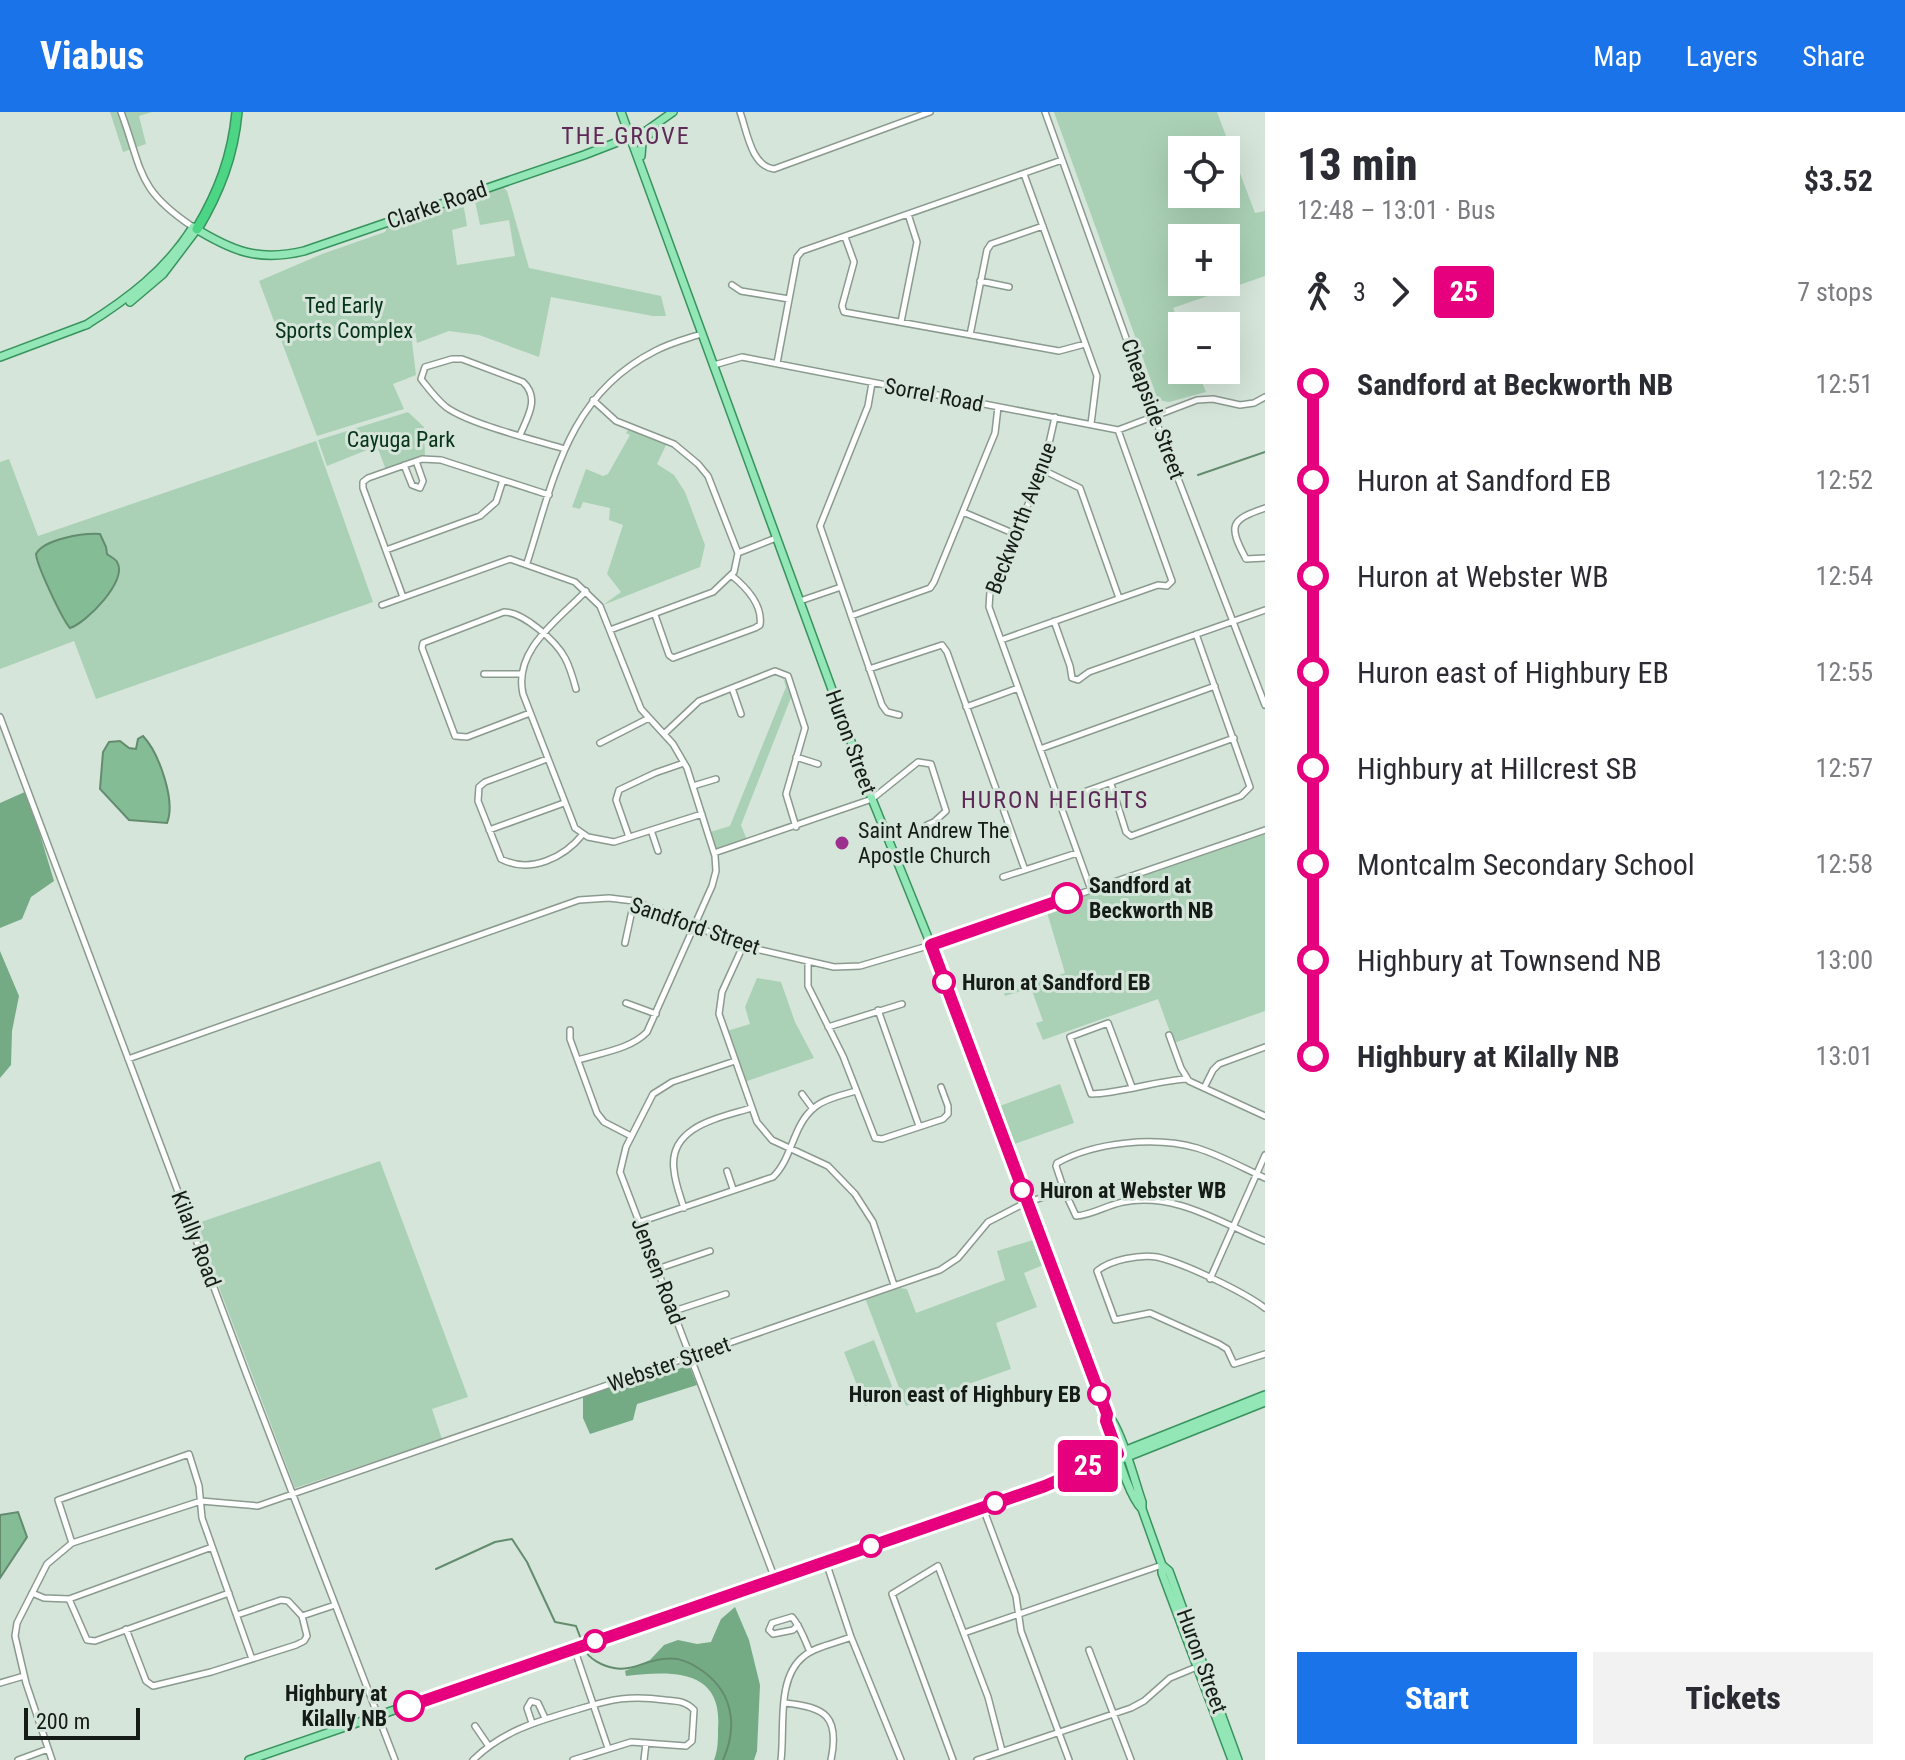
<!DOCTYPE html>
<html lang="en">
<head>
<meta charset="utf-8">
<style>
	:root { --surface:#fff; --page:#f2f2f3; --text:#2b2b33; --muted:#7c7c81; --accent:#1a73e8 }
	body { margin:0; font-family:"Roboto Condensed",sans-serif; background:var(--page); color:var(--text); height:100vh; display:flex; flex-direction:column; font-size:30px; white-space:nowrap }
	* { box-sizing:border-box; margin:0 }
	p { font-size:26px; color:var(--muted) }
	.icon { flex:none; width:44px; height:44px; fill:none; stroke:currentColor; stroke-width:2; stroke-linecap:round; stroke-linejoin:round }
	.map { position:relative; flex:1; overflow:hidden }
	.sheet { display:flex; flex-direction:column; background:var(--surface); width:640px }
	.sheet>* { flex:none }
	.badge { padding:0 16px; border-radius:6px; font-size:28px; line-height:52px }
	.controls { position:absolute; left:1168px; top:24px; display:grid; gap:16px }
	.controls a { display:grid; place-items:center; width:72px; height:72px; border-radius:0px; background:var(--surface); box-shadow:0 8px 32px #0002; font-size:40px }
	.scale { position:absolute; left:24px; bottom:20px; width:116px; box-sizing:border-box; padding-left:8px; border:4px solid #151b16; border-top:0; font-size:22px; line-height:28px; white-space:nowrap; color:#151b16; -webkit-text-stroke:6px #d5e5d9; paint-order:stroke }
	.map>.badge { position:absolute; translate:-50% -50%; box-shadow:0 0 0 4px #fff }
	.legs { display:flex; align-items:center; gap:12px; height:88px; padding:0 32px; font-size:26px }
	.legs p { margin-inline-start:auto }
	.summary { display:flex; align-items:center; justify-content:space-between; height:136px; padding:0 32px }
	h1 { font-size:44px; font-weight:800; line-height:60px }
	.action { display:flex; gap:16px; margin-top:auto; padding:16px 32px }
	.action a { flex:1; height:92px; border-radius:0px; background:var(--accent); color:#fff; font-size:32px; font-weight:800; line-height:92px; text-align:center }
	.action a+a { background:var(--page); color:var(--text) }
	ul { padding:0 32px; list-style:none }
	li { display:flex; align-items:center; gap:28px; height:96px; font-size:30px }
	li i { display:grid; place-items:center; width:12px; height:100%; margin:0 10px; background:currentColor }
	li i::after { content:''; width:20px; height:20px; margin:-10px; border:6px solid; border-radius:50%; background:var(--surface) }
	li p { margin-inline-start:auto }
	li:first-child i { background:linear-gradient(#0000 50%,currentColor 0) }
	li:last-child i { background:linear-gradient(currentColor 50%,#0000 0) }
	header { display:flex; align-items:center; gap:48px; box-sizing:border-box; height:112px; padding:0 40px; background:var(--accent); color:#fff }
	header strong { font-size:38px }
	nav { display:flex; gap:44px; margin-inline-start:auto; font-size:28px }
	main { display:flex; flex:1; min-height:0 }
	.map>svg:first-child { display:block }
	.green { fill:#aad1b5; fill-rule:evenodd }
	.forest { fill:#74ab85 }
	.water { fill:#84bc95; stroke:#638c6f; stroke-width:2 }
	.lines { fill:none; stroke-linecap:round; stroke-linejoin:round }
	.stream { stroke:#638c6f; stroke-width:2 }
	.minor-casing { stroke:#8b9a8f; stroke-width:8 }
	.major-casing { stroke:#38945e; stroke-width:10 }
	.highway-casing { stroke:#38945e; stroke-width:12 }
	.minor { stroke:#fff; stroke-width:5 }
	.major { stroke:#93e6b5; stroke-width:7 }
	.highway { stroke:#4bd584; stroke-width:9 }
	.line-1-casing { stroke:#fff; stroke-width:18 }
	.line-1 { stroke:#e6007e; stroke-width:12 }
	.poi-dot { fill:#9d2f8e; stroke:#d5e5d9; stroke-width:3 }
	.stop-1-dot { fill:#fff; stroke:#e6007e; stroke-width:4 }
	.labels { text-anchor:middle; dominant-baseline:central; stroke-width:6; stroke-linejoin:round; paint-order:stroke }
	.street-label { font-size:22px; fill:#151b16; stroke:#d5e5d9 }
	.park-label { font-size:22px; fill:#06331a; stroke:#d5e5d9 }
	.poi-label { font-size:22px; fill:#151b16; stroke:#d5e5d9; text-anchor:start }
	.stop-label { font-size:22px; font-weight:bold; fill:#151b16; stroke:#d5e5d9; text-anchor:start }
	.neighbourhood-label { font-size:24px; letter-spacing:2px; fill:#5f2957; stroke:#d5e5d9 }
</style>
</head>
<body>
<header>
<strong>Viabus</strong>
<nav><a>Map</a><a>Layers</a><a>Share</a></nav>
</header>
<main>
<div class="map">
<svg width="1265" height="1648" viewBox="0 0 1265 1648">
	<rect width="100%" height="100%" fill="#d5e5d9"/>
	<path class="green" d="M 110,0 L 152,0 L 139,4 L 146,32 L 123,40 Z
		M 1054,0 L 1217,0 L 1255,101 L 1265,99 L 1265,164 L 1173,196 L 1182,219 L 1182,258 L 1197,258 L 1206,280 L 1169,290 L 1158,288 ZM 1226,38 L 1226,82 L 1182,82 L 1182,38 ZM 1226,126 L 1226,170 L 1182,170 L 1182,126 Z
		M 504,76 L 507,79 L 529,156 L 661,184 L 666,204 L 653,204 L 551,185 L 539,245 L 479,223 L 449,219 L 417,231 L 415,219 L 412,230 L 416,263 L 393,272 L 404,297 L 317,324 L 259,169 L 322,142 L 385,120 L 388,114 L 463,90 L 467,114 L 452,118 L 457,153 L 515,144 L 509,108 L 480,113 L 475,89 L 477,84 Z
		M 408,300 L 424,315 L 425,345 L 408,349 L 386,358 L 377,334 L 327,354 L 318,328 Z
		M 629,317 L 667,331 L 657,352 L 674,363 L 685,380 L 705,433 L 700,455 L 603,493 L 621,480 L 607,462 L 623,413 L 609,408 L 610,396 L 583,390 L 580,397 L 572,395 L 586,357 L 603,364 L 608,362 L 630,323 L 626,321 Z
		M 316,329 L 373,490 L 96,587 L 74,529 L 0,557 L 0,350 L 9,347 L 38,424 Z
		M 782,563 L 792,583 L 741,713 L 747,728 L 719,737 L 716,736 L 710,720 L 730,714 L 786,575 Z
		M 1265,722 L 1265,899 L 1174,931 L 1158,887 L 1043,928 L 1036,911 L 1043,909 L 1031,876 L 1005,884 L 1004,881 L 1065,861 L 1046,797 Z
		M 757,866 L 781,870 L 795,910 L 814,946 L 744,970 L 727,919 L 750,912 L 745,895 Z
		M 1060,972 L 1074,1011 L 1012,1033 L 997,995 Z
		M 380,1049 L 468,1285 L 432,1297 L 442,1327 L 295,1376 L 195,1112 Z
		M 1033,1128 L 1043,1153 L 1024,1161 L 1037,1195 L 996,1211 L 1011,1257 L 906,1294 L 865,1186 L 900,1176 L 907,1177 L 916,1201 L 1005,1168 L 997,1139 Z
		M 874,1228 L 895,1282 L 865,1294 L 844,1240 Z"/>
	<path class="forest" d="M 27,679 L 54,769 L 31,785 L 22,807 L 0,816 L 0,691 Z
		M 0,839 L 19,884 L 12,919 L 11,953 L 0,966 Z
		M 689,1253 L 697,1273 L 637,1292 L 633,1308 L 590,1322 L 583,1306 L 583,1283 L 631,1264 L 657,1265 Z
		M 735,1495 L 749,1528 L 760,1573 L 757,1639 L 754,1648 L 714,1648 C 718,1638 718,1628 718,1617 C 723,1556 671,1559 626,1564 L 625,1559 L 650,1548 L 664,1533 L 678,1528 L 697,1532 L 711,1530 L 721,1507 Z"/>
	<path class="water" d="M 100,422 L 106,435 L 107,442 C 109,444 116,447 117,450 C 129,468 86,511 70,516 C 62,507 37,454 36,442 C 44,427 83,421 100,422 Z
		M 143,624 C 159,641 176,689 167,711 L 129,708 L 100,677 L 103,640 L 109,630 L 120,629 L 129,636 L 136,637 L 138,627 Z
		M 18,1400 L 27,1425 L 0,1466 L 0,1403 Z"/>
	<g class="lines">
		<path class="stream" d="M 1198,363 L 1265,340
			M 436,1457 L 495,1430 L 512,1427 L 527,1450 L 555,1510 L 576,1514 L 582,1530
			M 584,1536 C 588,1547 603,1554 614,1556 C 630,1560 647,1548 663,1547 C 675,1545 688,1549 698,1556 C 732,1577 739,1612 723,1648"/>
		<g class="minor-casing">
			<path id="minor" d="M 121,0 C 143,59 136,77 193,115
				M 740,0 C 747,19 751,54 774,57 L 930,0
				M 1045,0 L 1154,304 L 1265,593
				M 1024,62 L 1097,264 L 1091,312
				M 845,125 L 854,150 L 842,194 L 844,200 L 1059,239 L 1085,232
				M 980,169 L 1009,175
				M 732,173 L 741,179 L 789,187
				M 901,210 L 917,130 L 908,102
				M 970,223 L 987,138 L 991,132 L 1043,114
				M 777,251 L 797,145 L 802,139 L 1062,48
				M 714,253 L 742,245 L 1118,318 L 1197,288 L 1213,287 L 1240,293 L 1254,291 L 1265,285
				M 872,271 L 868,294 L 820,414 L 882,593 L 887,600 L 899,603
				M 593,288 L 616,309 L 674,332 L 698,352 L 708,364 L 738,441 L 734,460 L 713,480 L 610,518
				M 1055,305 L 1043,358 L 990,480 L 989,495 L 1091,778
				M 520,323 C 528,304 540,286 523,270 L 462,247 L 452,247 L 425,255 L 421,267 C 429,277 436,287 446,295 C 469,312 535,328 565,337
				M 404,353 L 412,373 L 420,376 L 423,369 L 416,349
				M 1043,358 L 1080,376 L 1119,486
				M 1265,396 C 1230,408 1228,413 1246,447 L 1265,446
				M 963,400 L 1015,422
				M 386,438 L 480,404 L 496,390 L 503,368
				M 738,441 L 776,426
				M 527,451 C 554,366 568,283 655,239 C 670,231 686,227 701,222
				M 586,479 C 558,508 513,538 523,582 L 575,716 L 588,725 L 614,730 L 702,702
				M 403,485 L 363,376 L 363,370 L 368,366 L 422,347 L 441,348 L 549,383
				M 800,489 L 841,475
				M 382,493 L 510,447 L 575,470 L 600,494 L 641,597 L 673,632 L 687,656 L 715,744 L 716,759 L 712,774 L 647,920 C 631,937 600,941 578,948
				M 655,503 L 669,543 L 673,546 L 755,516 L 760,513 C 763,492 746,475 731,463
				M 851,504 L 930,476 L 934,470 L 995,321 L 998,295
				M 1054,509 L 1070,554 L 1072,566 L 1078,568 L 1089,560 L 1265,498
				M 1001,528 L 1158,473 L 1167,474 L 1172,469 L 1118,318
				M 869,557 L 942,533 L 947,540 L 1025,758
				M 484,562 L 520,562
				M 732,576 L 741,602
				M 966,595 L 1018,576
				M 530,601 L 467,625 L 455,624 L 422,536 L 423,531 L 504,500 C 523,500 556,529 565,546 C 570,555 573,566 576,577
				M 0,605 L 246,1261 L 395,1648
				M 664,622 L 699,589 L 775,559 L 788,564 L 805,616 L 786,682 L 796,715
				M 600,631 L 649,606
				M 1040,637 L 1215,574
				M 796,645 L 818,652
				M 547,647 L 485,670 L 479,675 L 478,689 L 501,747 C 530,762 564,746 583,722
				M 1111,672 L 1126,720 L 1131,724 L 1241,684 L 1250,675 L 1196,522
				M 693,674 L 716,667
				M 1059,689 L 1234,626
				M 489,718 L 564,691
				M 651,718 L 658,739
				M 629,725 L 616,688 L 619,678 L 655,661 L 684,651
				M 714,741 L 872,687 L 918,650 L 931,652 L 946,699 L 934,710 L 927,713
				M 1003,765 L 1077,741
				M 625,831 L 634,789
				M 743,834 L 722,880 L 719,902 L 757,1010 L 772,1028 L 828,1054 L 855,1082 L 873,1110 L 894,1173
				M 808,849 L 808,874 L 843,944 L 875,1026 L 882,1027 L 943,1007 L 948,1002 L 948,994 L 941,975
				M 626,891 L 656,902
				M 878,898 L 919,1014
				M 828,915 L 902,892
				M 570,918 L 570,927 L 597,1001 L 604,1010 L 631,1024
				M 1169,923 L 1181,956 L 1189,969 L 1265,1004
				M 128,947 L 579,788 L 609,786 L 634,789 L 743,834 L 834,855 L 860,854 L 931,833 L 1265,718
				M 735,949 L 672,970 L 653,982 L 626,1035 L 620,1060 L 775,1467
				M 1132,975 L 1108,911 L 1070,925 L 1091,982 C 1123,981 1154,969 1187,967
				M 1204,976 L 1213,958 L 1219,952 L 1265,935
				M 802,982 L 813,997
				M 727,1059 L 733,1077
				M 1064,1078 L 1076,1104 C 1092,1103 1107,1093 1123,1090 C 1175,1080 1219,1110 1265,1129
				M 684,1096 C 680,1083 675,1071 674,1058 C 668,1014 720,1006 751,996
				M 640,1110 L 773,1065 C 793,1046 792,1013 815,995 C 826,986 843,983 856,979
				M 657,1157 L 710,1139
				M 1210,1167 L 1265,1043
				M 1265,1196 C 1244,1180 1184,1151 1157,1145 C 1140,1142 1110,1148 1097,1159 L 1115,1208 L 1150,1201 L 1219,1232 L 1227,1237 L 1234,1252 L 1265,1242
				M 674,1199 L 726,1182
				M 983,1396 L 1016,1484 L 1021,1519 L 1069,1648
				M 72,1431 L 58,1388 L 189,1342 L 199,1374 L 202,1406 L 252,1547
				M 826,1450 L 851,1525 L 901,1648
				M 32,1481 L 44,1486 L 69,1487 L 212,1435
				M 69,1487 L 87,1528 L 95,1529 L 229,1481
				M 302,1504 L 335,1493
				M 798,1513 L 793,1518 L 773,1522 L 769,1518 L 772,1511 L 792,1505 C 800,1514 805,1528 810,1540
				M 126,1517 L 146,1569 L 153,1574 L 211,1560 L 296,1533 L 304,1529 L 307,1524 L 302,1504 L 288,1489 L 281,1488 L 237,1503
				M 964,1521 L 1162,1453
				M 574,1536 L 608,1636
				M 1089,1538 L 1131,1648
				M 0,1571 L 24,1564
				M 785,1591 C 825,1595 840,1604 831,1648
				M 532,1611 L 527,1596 L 531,1589 L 538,1591 L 545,1606
				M 475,1614 L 488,1633
				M 18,1648 L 48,1637
				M 52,1648 L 26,1571 L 15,1524 L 17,1511 L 47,1452 L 72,1431 L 201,1389 L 258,1394 L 940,1158 L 958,1146 L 988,1110 L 1023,1092 L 1064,1078 L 1056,1054 L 1057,1051 C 1095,1030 1155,1024 1197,1036 C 1220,1043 1243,1056 1265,1066
				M 473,1648 C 504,1618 538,1609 579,1597 C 612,1587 630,1583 665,1588 C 677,1589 686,1589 694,1598 L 692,1629 L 686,1634 L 631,1630 L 573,1648
				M 644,1648 L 646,1631
				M 781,1648 C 785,1616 776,1566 804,1544 C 816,1534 837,1531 851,1525
				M 953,1648 L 892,1482 L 938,1454 L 988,1585 L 1002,1639
				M 977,1648 L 1131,1596 L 1144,1589 L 1170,1566 L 1199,1554"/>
		</g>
		<g class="major-casing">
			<path id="major" d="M 621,0 L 872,687 L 931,833 L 1107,1302 L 1106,1309 C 1114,1330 1127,1382 1142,1397 L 1162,1453 L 1162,1461 L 1232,1648
				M 641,44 L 642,31 L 654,17
				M 130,190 L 163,162 L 197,117
				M 86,213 C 129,186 166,158 193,115 C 232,139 258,150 304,139 L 584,43 L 646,19 L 673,0
				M 0,245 L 88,212
				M 1107,1302 C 1120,1313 1135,1370 1142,1390 L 1142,1397
				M 1075,1363 L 1082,1363 L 1265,1290
				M 1162,1453 L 1169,1459 L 1238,1648
				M 249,1648 L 1045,1374 L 1129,1337 L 1265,1283"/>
		</g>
		<g class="highway-casing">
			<path id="highway" d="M 197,117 C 219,80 233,44 237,0"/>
		</g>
		<use href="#minor" class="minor"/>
		<use href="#major" class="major"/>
		<use href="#highway" class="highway"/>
	</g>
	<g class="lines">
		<g class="line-1-casing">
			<path id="line-1" d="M 409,1594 L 1045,1374 L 1118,1342 L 1106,1309 L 1107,1302 L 931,833 L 1067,786"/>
		</g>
		<use href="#line-1" class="line-1"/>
	</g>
	<circle class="poi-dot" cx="842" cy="731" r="8"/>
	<g class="stop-1-dot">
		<circle cx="1067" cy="786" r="14"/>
		<circle cx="944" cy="870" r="10"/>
		<circle cx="1022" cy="1078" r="10"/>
		<circle cx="1099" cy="1282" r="10"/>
		<circle cx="995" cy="1391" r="10"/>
		<circle cx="871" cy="1434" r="10"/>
		<circle cx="595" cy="1529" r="10"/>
		<circle cx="409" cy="1594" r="14"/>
	</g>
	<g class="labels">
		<g class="street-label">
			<text transform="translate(437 93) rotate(-19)">Clarke Road</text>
			<text transform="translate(934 283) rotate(11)">Sorrel Road</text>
			<text transform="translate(1153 297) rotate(70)">Cheapside Street</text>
			<text transform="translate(1021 406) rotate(-69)">Beckworth Avenue</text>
			<text transform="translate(851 630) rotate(70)">Huron Street</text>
			<text transform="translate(695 814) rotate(19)">Sandford Street</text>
			<text transform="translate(196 1127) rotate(69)">Kilally Road</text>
			<text transform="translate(658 1159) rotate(69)">Jensen Road</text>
			<text transform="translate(669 1252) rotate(-19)">Webster Street</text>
			<text transform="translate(1202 1549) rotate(70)">Huron Street</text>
		</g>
		<g class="park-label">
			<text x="344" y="193">Ted Early<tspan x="344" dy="25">Sports Complex</tspan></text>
			<text x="401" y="327">Cayuga Park</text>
		</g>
		<g class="poi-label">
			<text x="858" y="718">Saint Andrew The<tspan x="858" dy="25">Apostle Church</tspan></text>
		</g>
		<g class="stop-label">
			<text x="1089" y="773">Sandford at<tspan x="1089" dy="25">Beckworth NB</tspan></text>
			<text x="962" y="870">Huron at Sandford EB</text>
			<text x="1040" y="1078">Huron at Webster WB</text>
			<text x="1081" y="1282" text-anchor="end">Huron east of Highbury EB</text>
			<text x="387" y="1581" text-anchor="end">Highbury at<tspan x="387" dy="25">Kilally NB</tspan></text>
		</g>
		<g class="neighbourhood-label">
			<text x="626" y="24">THE GROVE</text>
			<text x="1055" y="688">HURON HEIGHTS</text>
		</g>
	</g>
</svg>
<div class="controls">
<a><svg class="icon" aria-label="locate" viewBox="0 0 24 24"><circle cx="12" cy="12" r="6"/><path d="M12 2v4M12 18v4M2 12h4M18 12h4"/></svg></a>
<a>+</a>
<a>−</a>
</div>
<div class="scale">200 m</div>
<b class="badge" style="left:1088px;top:1354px;background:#e6007e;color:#fff">25</b>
</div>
<section class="sheet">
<div class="summary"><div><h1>13 min</h1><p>12:48 – 13:01 · Bus</p></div><b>$3.52</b></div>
<div class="legs"><svg class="icon" aria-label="walk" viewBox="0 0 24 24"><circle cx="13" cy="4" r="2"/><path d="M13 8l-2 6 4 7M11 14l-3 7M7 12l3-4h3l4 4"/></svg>3<svg class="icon" aria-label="forward" viewBox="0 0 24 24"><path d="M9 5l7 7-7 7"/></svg><b class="badge" style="background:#e6007e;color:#fff">25</b><p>7 stops</p></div>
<ul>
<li><i style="color:#e6007e"></i><b>Sandford at Beckworth NB</b><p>12:51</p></li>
<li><i style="color:#e6007e"></i><span>Huron at Sandford EB</span><p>12:52</p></li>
<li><i style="color:#e6007e"></i><span>Huron at Webster WB</span><p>12:54</p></li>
<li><i style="color:#e6007e"></i><span>Huron east of Highbury EB</span><p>12:55</p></li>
<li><i style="color:#e6007e"></i><span>Highbury at Hillcrest SB</span><p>12:57</p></li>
<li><i style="color:#e6007e"></i><span>Montcalm Secondary School</span><p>12:58</p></li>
<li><i style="color:#e6007e"></i><span>Highbury at Townsend NB</span><p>13:00</p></li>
<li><i style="color:#e6007e"></i><b>Highbury at Kilally NB</b><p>13:01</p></li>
</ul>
<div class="action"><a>Start</a><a>Tickets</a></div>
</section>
</main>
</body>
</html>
